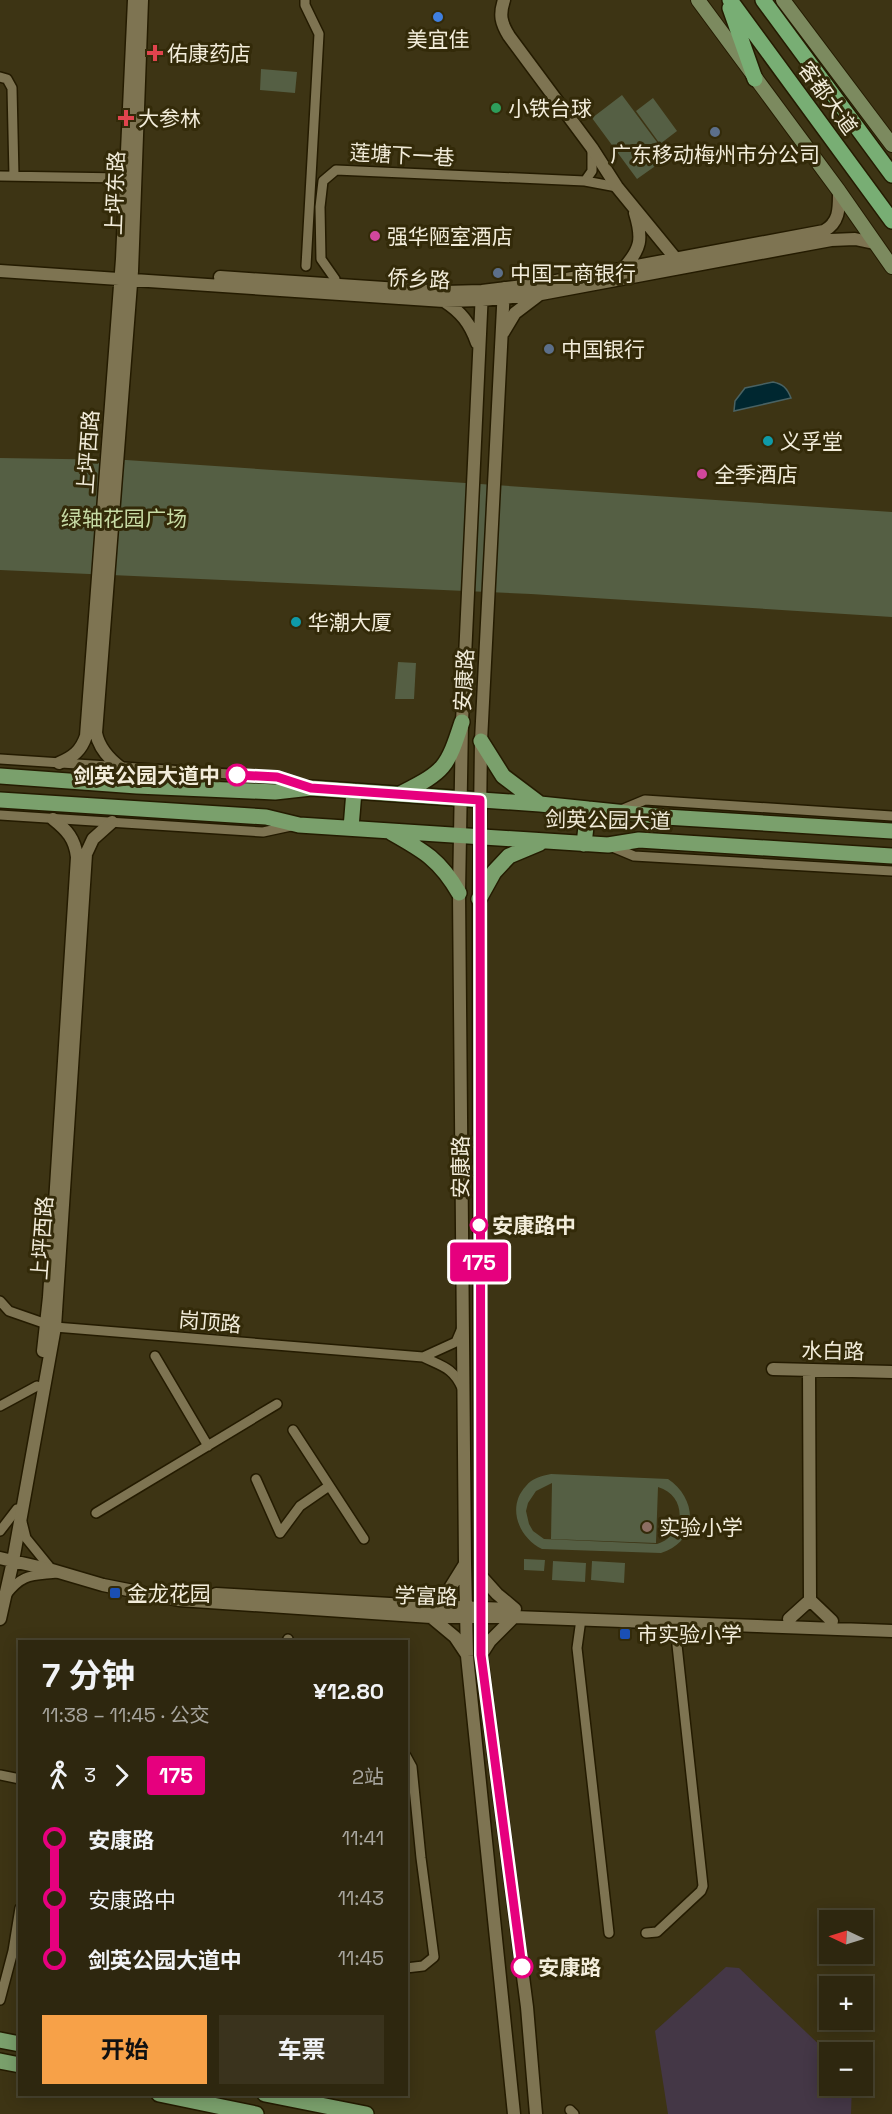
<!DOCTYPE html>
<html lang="zh">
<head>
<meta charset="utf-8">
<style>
	:root { --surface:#2e270f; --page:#3a331d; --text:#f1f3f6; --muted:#a7a59e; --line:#49442f; --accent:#f7a148 }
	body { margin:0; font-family:"Space Grotesk","Noto Sans SC",sans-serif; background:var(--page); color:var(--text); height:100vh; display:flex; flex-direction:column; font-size:22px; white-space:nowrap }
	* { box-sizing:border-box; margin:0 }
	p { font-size:20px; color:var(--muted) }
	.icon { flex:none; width:33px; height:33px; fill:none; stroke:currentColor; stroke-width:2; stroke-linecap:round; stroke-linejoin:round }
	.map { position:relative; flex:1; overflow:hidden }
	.side { position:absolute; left:18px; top:1640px; width:390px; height:456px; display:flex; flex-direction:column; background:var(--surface); border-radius:0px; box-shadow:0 3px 15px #0003,0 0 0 2px var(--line) }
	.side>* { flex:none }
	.badge { padding:0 12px; border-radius:4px; font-size:21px; line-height:39px }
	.needle { width:39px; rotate:274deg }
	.controls { position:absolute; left:819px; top:1910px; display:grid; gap:12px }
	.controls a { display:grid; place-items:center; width:54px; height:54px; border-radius:0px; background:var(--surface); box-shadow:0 3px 15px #0003,0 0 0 2px var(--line); font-size:30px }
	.map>.badge { position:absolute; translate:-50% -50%; box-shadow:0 0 0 3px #fff }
	.legs { display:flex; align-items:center; gap:9px; height:66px; padding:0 24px; font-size:20px }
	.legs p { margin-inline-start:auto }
	.head { display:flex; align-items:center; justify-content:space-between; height:102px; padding:0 24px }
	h1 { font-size:33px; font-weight:700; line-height:45px }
	.action { display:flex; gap:12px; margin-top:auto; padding:12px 24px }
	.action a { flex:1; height:69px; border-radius:0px; background:var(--accent); color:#111; font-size:24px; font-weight:700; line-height:69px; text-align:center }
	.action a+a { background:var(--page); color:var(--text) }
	ul { padding:0 24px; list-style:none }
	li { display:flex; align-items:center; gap:21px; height:60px; font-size:22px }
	li i { display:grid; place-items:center; width:9px; height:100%; margin:0 8px; background:currentColor }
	li i::after { content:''; width:15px; height:15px; margin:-8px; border:4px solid; border-radius:50%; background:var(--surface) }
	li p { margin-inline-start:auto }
	li:first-child i { background:linear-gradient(#0000 50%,currentColor 0) }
	li:last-child i { background:linear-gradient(currentColor 50%,#0000 0) }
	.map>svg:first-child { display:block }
	.industrial { fill:#443746 }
	.green { fill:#555f44; fill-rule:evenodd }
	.water { fill:#002730; stroke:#496263; stroke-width:1.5 }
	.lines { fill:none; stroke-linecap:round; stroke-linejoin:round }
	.minor-casing { stroke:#241b00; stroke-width:12 }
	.tertiary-casing { stroke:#241b00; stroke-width:15 }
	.secondary-casing { stroke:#241b00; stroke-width:16 }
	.primary-casing { stroke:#241b00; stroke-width:18 }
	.trunk-casing { stroke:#241b00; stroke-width:18 }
	.minor { stroke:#7e7452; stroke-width:9 }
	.tertiary { stroke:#7e7452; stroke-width:12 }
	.secondary { stroke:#7c8a5f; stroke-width:14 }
	.primary { stroke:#7aa06c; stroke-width:15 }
	.trunk { stroke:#78ae74; stroke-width:15 }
	.line-1-casing { stroke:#fff; stroke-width:14 }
	.line-1 { stroke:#e6007e; stroke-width:9 }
	.shop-dot { fill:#3f7fe0; stroke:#332a09; stroke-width:2 }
	.health-dot { fill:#e0444e; stroke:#332a09; stroke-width:2 }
	.leisure-dot { fill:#2e9e5b; stroke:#332a09; stroke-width:2 }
	.service-dot { fill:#5c6f8a; stroke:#332a09; stroke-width:2 }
	.hotel-dot { fill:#d1479c; stroke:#332a09; stroke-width:2 }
	.culture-dot { fill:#0f9aa8; stroke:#332a09; stroke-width:2 }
	.stop-1-dot { fill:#fff; stroke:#e6007e; stroke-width:3 }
	.education-dot { fill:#8d6e63; stroke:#332a09; stroke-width:2 }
	.transit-dot { fill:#1a4fb4; stroke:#332a09; stroke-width:2 }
	.labels { text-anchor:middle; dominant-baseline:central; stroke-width:6; stroke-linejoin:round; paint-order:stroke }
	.poi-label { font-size:21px; fill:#f2ecda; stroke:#332a09; text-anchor:start }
	.street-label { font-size:21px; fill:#f2ecda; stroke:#332a09 }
	.park-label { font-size:21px; fill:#c7dba4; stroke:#332a09 }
	.stop-label { font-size:21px; font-weight:bold; fill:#f2ecda; stroke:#332a09; text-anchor:start }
</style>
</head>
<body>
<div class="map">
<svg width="892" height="2114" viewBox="0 0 892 2114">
	<rect width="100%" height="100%" fill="#3d3414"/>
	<path class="industrial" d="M 726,1967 L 739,1968 L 829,2054 L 830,2085 L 852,2085 L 851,2114 L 668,2114 L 655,2031 Z"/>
	<path class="green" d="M 261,69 L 297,72 L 295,93 L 260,90 Z
		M 622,95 L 668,157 L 637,179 L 592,118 Z
		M 653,98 L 677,131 L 660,144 L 636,111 Z
		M 0,458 L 126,460 L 892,512 L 892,617 L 531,594 L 0,570 Z
		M 398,662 L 416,663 L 414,699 L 395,699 Z
		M 551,1474 L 668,1479 C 698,1499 699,1541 661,1553 L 542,1549 C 519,1538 506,1507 526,1486 C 532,1478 542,1476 551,1474 ZM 552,1483 L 551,1539 L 656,1543 L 658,1487 C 688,1496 686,1535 657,1544 L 544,1539 L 533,1531 L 529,1524 L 526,1511 L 528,1503 L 536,1491 Z
		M 524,1559 L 545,1560 L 544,1571 L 524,1570 Z
		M 553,1561 L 586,1563 L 585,1582 L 552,1580 Z
		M 592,1561 L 625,1563 L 624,1583 L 591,1580 Z"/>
	<path class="water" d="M 773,382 C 783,384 787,388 791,398 L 734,411 L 735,401 L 745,388 Z"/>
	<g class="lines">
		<g class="minor-casing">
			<path id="minor" d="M 305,0 L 305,5 L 319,34 L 306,266
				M 0,77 L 7,79 L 12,88 L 14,176
				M 0,176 L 123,178
				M 585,181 L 592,171 L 592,150
				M 335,279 L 321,259 L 320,207 L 323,181 L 336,170 L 585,181 L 617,187
				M 0,759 L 277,777 L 306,786
				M 621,810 L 645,800 L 892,816
				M 0,815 L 263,832 L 291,826
				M 610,846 L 634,856 L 892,871
				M 0,1301 L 9,1311 L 55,1327 L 423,1357 C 441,1366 453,1367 462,1388
				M 155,1356 L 208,1446
				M 423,1357 L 456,1342 L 462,1328
				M 0,1406 L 37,1386
				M 293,1430 L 364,1539
				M 256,1479 L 280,1533
				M 96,1513 L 277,1404
				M 22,1522 L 26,1538 L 52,1570
				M 0,1531 L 17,1509
				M 280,1533 L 300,1506 L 329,1486
				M 6,1595 C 23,1573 32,1576 57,1573
				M 581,1619 L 577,1648 L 609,1933
				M 287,1641 L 288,1639
				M 406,1756 L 412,1767 L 421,1858 L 434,1957 L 423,1966 L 406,1968
				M 0,1775 L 20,1779
				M 646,1933 L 657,1932 L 701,1891 L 703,1886 L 677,1645 L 679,1623
				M 0,2000 L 13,1951 L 20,1908
				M 570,2110 L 574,2114"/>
		</g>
		<g class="tertiary-casing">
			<path id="tertiary" d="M 504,0 C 499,15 501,23 509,36 L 592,148 L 617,187 L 676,259
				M 623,269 C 641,249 643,239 635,213
				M 0,271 L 444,301 L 482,300 L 541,294 L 831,240 L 855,239 L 874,243
				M 220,277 L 444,292 L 482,291 L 540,284 L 824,231 C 840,222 839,208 839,191
				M 504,288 L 481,741 L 479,899 L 480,1627 L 481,1655 L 527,2007 L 536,2114
				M 482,291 L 462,722 L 459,893 L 465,1563 L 467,1656 L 514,2114
				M 444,301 C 461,312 470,323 477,343
				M 503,333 L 515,313 L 540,294
				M 59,763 C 73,757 81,751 86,736 L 122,259 L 134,0
				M 121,768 C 109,759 99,748 96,733 L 132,271 L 142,0
				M 43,1351 L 49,1297 L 77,857 C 75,839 67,830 53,819
				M 773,1369 L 892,1372
				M 809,1370 L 810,1600 L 832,1621
				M 0,1558 L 52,1570 L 103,1585 L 179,1600 L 431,1617 L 514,1617 L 892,1631
				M 480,1575 L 497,1594 L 515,1609
				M 216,1594 L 425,1606 L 510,1609
				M 425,1606 L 447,1593 L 465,1564
				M 431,1617 L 455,1637 L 467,1655
				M 0,1619 L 13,1561 L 55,1327 L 86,854 L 93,839 L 112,822
				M 789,1619 L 810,1600
				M 481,1655 L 490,1641 L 514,1617"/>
		</g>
		<g class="secondary-casing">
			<path id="secondary" d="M 698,0 L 839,191 L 892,267
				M 783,0 L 892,145"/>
		</g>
		<g class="primary-casing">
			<path id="primary" d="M 481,741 L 503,776 L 540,804
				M 0,776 L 137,786 L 275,792 L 311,788 L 540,804 L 665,817 L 892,831
				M 402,793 C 445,771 447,768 462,722
				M 0,800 L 266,817 L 299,825 L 608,845 L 639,840 L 892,856
				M 351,828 L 354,791
				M 392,833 C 424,851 440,860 459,893
				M 584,844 L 588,809
				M 479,899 L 494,872 L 509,856 L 540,843
				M 0,2040 L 20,2044
				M 0,2061 L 20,2065
				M 159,2094 L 256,2114
				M 265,2094 L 366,2114"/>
		</g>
		<g class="trunk-casing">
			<path id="trunk" d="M 730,0 L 892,221
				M 763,0 L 892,175
				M 730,8 L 755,79"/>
		</g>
		<use href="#minor" class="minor"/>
		<use href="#tertiary" class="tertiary"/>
		<use href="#secondary" class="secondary"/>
		<use href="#primary" class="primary"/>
		<use href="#trunk" class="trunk"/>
	</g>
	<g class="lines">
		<g class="line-1-casing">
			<path id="line-1" d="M 237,775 L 277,777 L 311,788 L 480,800 L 481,1655 L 522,1967"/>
		</g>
		<use href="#line-1" class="line-1"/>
	</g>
	<circle class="shop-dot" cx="438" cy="17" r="6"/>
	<g class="health-dot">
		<path d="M152 44h6v6h6v6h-6v6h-6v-6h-6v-6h6z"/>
		<path d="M123 109h6v6h6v6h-6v6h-6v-6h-6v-6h6z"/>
	</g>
	<circle class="leisure-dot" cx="496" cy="108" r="6"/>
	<g class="service-dot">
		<circle cx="715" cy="132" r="6"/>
		<circle cx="498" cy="273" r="6"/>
		<circle cx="549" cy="349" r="6"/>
	</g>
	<g class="hotel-dot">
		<circle cx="375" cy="236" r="6"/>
		<circle cx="702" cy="474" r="6"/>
	</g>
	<g class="culture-dot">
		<circle cx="768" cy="441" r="6"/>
		<circle cx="296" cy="622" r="6"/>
	</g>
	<g class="stop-1-dot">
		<circle cx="237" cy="775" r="10"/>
		<circle cx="479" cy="1225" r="8"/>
		<circle cx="522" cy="1967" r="10"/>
	</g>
	<circle class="education-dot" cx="647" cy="1527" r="6"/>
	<g class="transit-dot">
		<rect x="109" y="1587" width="12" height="12" rx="3"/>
		<rect x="619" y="1628" width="12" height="12" rx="3"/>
	</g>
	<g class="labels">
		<g class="poi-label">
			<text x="438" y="39" text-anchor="middle">美宜佳</text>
			<text x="167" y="53">佑康药店</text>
			<text x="508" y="108">小铁台球</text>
			<text x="138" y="118">大参林</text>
			<text x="715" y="154" text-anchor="middle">广东移动梅州市分公司</text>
			<text x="387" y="236">强华陋室酒店</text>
			<text x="510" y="273">中国工商银行</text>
			<text x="561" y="349">中国银行</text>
			<text x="780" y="441">义孚堂</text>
			<text x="714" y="474">全季酒店</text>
			<text x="308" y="622">华潮大厦</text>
			<text x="659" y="1527">实验小学</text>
			<text x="127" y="1593">金龙花园</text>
			<text x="637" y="1634">市实验小学</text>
		</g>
		<g class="street-label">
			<text transform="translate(828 98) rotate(54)">客都大道</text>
			<text transform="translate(402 155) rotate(3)">莲塘下一巷</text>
			<text transform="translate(115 193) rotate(-88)">上坪东路</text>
			<text transform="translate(419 279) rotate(3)">侨乡路</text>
			<text transform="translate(88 452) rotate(-86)">上坪西路</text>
			<text transform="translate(464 680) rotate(-87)">安康路</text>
			<text transform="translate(608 820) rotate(1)">剑英公园大道</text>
			<text transform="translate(460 1167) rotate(-90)">安康路</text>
			<text transform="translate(42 1238) rotate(-86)">上坪西路</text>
			<text transform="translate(210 1322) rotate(5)">岗顶路</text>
			<text transform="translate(833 1351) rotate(1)">水白路</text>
			<text transform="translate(426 1596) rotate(2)">学富路</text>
		</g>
		<g class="park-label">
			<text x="124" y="518">绿轴花园广场</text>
		</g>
		<g class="stop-label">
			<text x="220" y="775" text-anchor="end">剑英公园大道中</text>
			<text x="492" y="1225">安康路中</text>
			<text x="538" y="1967">安康路</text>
		</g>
	</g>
</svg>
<div class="controls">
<a><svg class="needle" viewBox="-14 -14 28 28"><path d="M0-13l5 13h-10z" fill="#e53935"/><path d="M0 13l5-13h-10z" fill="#a7a59e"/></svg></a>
<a>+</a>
<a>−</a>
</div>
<b class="badge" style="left:479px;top:1262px;background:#e6007e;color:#fff">175</b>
<section class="side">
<div class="head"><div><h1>7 分钟</h1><p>11:38 – 11:45 · 公交</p></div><b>¥12.80</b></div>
<div class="legs"><svg class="icon" aria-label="walk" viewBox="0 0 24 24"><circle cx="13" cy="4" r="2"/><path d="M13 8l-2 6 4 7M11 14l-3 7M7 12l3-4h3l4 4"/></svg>3<svg class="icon" aria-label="forward" viewBox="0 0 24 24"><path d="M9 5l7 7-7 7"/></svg><b class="badge" style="background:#e6007e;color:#fff">175</b><p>2站</p></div>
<ul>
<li><i style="color:#e6007e"></i><b>安康路</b><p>11:41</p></li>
<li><i style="color:#e6007e"></i><span>安康路中</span><p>11:43</p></li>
<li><i style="color:#e6007e"></i><b>剑英公园大道中</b><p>11:45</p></li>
</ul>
<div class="action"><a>开始</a><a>车票</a></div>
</section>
</div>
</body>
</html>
